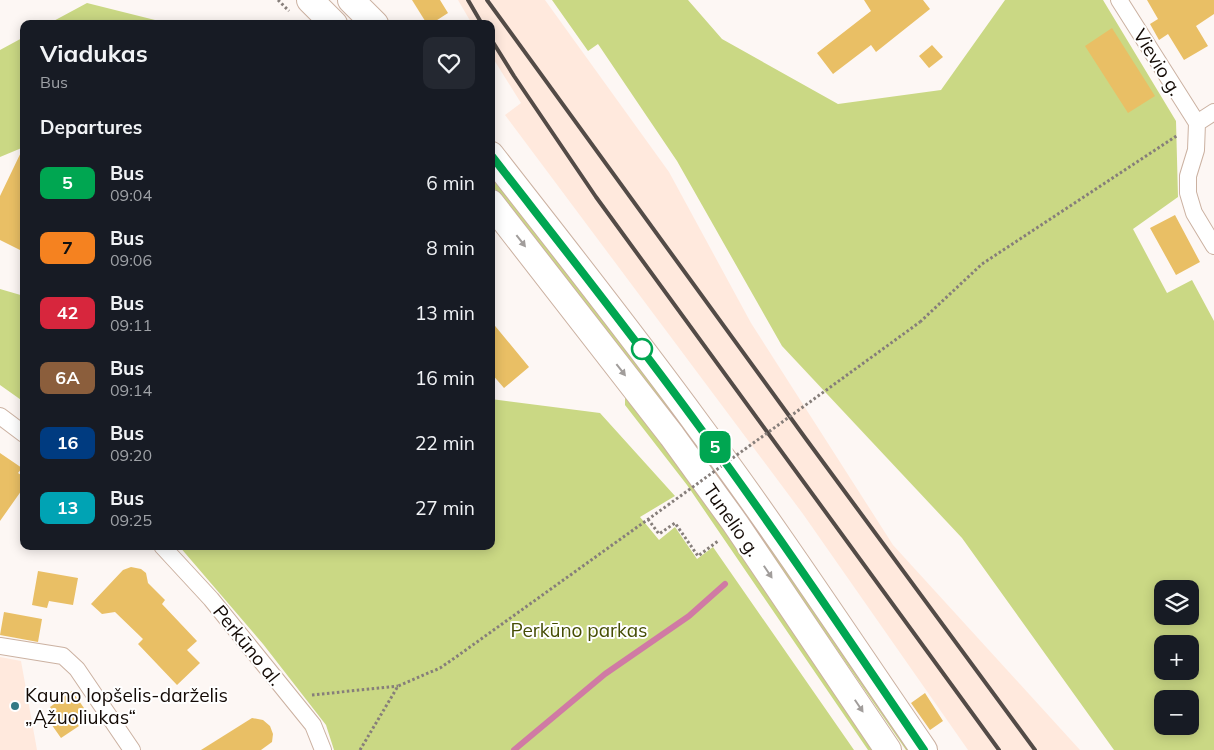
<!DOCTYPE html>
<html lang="en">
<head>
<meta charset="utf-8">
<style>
	:root { --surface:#171b24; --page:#242831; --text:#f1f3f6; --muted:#9ea1a6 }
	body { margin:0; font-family:Mulish,sans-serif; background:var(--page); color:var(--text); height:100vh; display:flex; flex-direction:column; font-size:19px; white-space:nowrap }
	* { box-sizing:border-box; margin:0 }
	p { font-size:16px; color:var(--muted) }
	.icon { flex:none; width:28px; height:28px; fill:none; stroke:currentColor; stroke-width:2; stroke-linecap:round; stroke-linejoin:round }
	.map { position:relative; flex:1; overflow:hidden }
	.details { position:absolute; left:20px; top:20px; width:475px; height:530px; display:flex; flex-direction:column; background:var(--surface); border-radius:10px; box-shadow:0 2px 12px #0003 }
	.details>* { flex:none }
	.badge { padding:0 10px; border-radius:8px; font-size:18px; line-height:32px }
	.controls { position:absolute; left:1154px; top:580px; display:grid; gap:10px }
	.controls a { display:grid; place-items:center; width:45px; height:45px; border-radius:10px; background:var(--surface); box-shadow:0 2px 12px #0003; font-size:25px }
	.map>.badge { position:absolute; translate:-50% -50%; box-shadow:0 0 0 2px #fff }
	h2 { padding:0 20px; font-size:19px; line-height:45px }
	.round { display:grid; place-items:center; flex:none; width:52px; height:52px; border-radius:10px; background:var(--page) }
	.summary { display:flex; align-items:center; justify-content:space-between; height:85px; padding:0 20px }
	h1 { font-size:24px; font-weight:700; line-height:38px }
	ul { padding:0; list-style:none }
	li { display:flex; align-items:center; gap:15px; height:65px; padding:0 20px }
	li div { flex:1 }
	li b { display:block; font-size:19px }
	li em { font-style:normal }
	li .badge { min-width:55px; font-weight:700; text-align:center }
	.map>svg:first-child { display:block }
	.built { fill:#ffe9dd }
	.green { fill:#cad884; fill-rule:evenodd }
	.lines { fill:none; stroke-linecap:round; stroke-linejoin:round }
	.stream { stroke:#d07aa4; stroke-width:6 }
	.building { fill:#e9bf65 }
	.street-casing { stroke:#cbb1a1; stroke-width:18 }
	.primary-casing { stroke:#cbb1a1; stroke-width:28 }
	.path { stroke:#867e7a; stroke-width:3; stroke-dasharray:2.5 2.5; stroke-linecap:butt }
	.street { stroke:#fff; stroke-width:16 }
	.primary { stroke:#fff; stroke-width:26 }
	.rail { stroke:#534b47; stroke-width:4 }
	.path-bridge { stroke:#867e7a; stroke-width:3; stroke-dasharray:2.5 2.5; stroke-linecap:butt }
	.oneway { fill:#a19d9b }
	.line-casing { stroke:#fff; stroke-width:11 }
	.line { stroke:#00a651; stroke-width:8 }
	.stop-dot { fill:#fff; stroke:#00a651; stroke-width:2.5 }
	.poi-dot { fill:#337985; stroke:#fff; stroke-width:2 }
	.labels { text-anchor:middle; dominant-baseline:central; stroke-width:4; stroke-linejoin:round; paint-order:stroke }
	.street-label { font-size:19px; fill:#140b06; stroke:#fff }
	.park-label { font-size:19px; fill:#454d04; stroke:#fff }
	.poi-label { font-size:19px; fill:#140b06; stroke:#fff; text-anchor:start }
</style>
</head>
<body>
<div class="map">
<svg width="1214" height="750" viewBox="0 0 1214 750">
	<rect width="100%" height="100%" fill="#fdf7f4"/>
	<path class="built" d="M 458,0 L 545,0 L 669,172 L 751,323 L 893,545 L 1080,750 L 968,750 L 803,514 L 505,115 L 521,103 L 491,55 L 491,24 L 472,24 Z
		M 0,657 L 21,661 L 37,750 L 0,750 Z"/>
	<path class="green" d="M 552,0 L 688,0 L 722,39 L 838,104 L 941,90 L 1005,0 L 1103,0 L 1176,121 L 1178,197 L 1133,229 L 1167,293 L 1192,280 L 1214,321 L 1214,750 L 1114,750 L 962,538 L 782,346 L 677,161 L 598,44 L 588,51 ZM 1162,589 L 1190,589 L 1190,616 L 1162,616 ZM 1162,644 L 1190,644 L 1190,671 L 1162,671 ZM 1162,699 L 1190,699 L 1190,726 L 1162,726 Z
		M 87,3 L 171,24 L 48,24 Z
		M 24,37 L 24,147 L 0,157 L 0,50 Z
		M 491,173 L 725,478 L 912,750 L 906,750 L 773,557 L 545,252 L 491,184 Z
		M 0,289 L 24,296 L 24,402 L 0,385 Z
		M 625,394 L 682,468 L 876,750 L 868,750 L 687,485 L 625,405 Z
		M 491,399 L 600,413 L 675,496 L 640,517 L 659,540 L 675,527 L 697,559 L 713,547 L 854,750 L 334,750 L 326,725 L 263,644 L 179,546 L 491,546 Z"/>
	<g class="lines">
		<path class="stream" d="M 514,750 L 605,674 L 689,616 L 725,584"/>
	</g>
	<path class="building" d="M 412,0 L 440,0 L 448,13 L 431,24 L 427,24 Z
		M 864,0 L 923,0 L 930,9 L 876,52 L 871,45 L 833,74 L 817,53 L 871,11 Z
		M 1147,0 L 1214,0 L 1214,14 L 1196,26 L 1208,46 L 1184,60 L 1168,34 L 1159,40 L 1150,24 L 1158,19 Z
		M 1112,28 L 1155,96 L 1128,113 L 1085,46 Z
		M 932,45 L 943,57 L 929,68 L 919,56 Z
		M 24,146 L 24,252 L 0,240 L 0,196 Z
		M 1175,215 L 1200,262 L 1176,275 L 1150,228 Z
		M 491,321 L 529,367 L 504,388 L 491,373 Z
		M 0,453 L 22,468 L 18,473 L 24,477 L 24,487 L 0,521 Z
		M 131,567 L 141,569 L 146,573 L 148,583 L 165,600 L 162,604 L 197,641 L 187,650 L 200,663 L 177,685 L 138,644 L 143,639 L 115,612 L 102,614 L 91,604 L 123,570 Z
		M 38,571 L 78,578 L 73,605 L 49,601 L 47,608 L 32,605 Z
		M 4,612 L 42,619 L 38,642 L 0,635 Z
		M 72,691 L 91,718 L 61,738 L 49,721 L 56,716 L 50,707 Z
		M 925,693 L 943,721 L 930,730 L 911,703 Z
		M 252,718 L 263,720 L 270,726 L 273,734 L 272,742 L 261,750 L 201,750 Z"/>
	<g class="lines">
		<g class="street-casing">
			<path id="street" d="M 1119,0 L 1197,123
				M 1197,123 L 1196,150 L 1188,176 L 1188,193 L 1194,213 L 1214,246
				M 1197,123 L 1214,112
				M 0,416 L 24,434
				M 162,546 L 211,599 L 313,725 L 323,750
				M 0,646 L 63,656 L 77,669 L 132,750"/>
		</g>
		<g class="primary-casing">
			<path id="primary" d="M 310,0 L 334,24
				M 351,0 L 375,24
				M 491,155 C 561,245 631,333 698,425 C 777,531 849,641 924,750
				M 491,203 L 672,436 L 735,523 L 888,750"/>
		</g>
		<path class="path" d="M 278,0 L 289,11
			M 920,322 L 982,264 L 1178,135
			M 648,519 L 659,534 L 675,523 L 698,556 L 718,541
			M 312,695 L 398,686
			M 360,750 L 398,686 L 440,668 L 456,657 L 668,505"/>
		<use href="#street" class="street"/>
		<use href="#primary" class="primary"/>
		<path class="rail" d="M 468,0 L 482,24
			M 487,0 L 806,439 L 1035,750
			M 491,39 L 514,76 L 596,197 L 999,750"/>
		<path class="path-bridge" d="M 668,505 L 920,322"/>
	</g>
	<defs><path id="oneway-solid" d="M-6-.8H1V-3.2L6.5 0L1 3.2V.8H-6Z" transform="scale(1.25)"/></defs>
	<g class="oneway">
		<use href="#oneway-solid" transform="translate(521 241) rotate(52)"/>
		<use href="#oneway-solid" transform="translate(621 370) rotate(52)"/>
		<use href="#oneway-solid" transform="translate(768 572) rotate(56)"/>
		<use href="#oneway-solid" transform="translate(859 706) rotate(56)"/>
	</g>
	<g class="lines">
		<g class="line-casing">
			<path id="line" d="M 491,155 C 561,245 631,333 698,425 C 776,531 850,641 924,750"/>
		</g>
		<use href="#line" class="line"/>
	</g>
	<circle class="stop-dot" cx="642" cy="349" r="10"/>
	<circle class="poi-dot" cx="15" cy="706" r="5"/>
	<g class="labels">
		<g class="street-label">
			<text transform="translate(1158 62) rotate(58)">Vievio g.</text>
			<text transform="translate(732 520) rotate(55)">Tunelio g.</text>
			<text transform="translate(248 645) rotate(51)">Perkūno al.</text>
		</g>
		<g class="park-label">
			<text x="579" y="630">Perkūno parkas</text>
		</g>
		<g class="poi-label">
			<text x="25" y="695">Kauno lopšelis-darželis<tspan x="25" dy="22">„Ąžuoliukas“</tspan></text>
		</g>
	</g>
</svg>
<div class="controls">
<a><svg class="icon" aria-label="layers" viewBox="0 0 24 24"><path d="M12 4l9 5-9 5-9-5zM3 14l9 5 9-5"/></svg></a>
<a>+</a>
<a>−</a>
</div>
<b class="badge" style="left:715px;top:447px;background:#00a651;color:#fff">5</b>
<section class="details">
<div class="summary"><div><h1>Viadukas</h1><p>Bus</p></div><a class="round"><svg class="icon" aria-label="heart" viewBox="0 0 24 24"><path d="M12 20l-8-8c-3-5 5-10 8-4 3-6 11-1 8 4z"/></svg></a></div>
<h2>Departures</h2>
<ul>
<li><span class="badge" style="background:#00a651;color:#fff">5</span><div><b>Bus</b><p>09:04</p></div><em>6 min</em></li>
<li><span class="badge" style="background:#f58220;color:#111">7</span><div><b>Bus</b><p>09:06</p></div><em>8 min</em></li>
<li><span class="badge" style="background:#d7263d;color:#fff">42</span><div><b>Bus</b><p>09:11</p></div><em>13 min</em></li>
<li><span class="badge" style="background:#8b5e3c;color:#fff">6A</span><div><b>Bus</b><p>09:14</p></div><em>16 min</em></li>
<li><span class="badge" style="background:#003b80;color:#fff">16</span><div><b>Bus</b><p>09:20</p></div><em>22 min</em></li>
<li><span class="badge" style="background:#00a3b4;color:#fff">13</span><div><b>Bus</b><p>09:25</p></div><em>27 min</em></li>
</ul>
</section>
</div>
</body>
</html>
